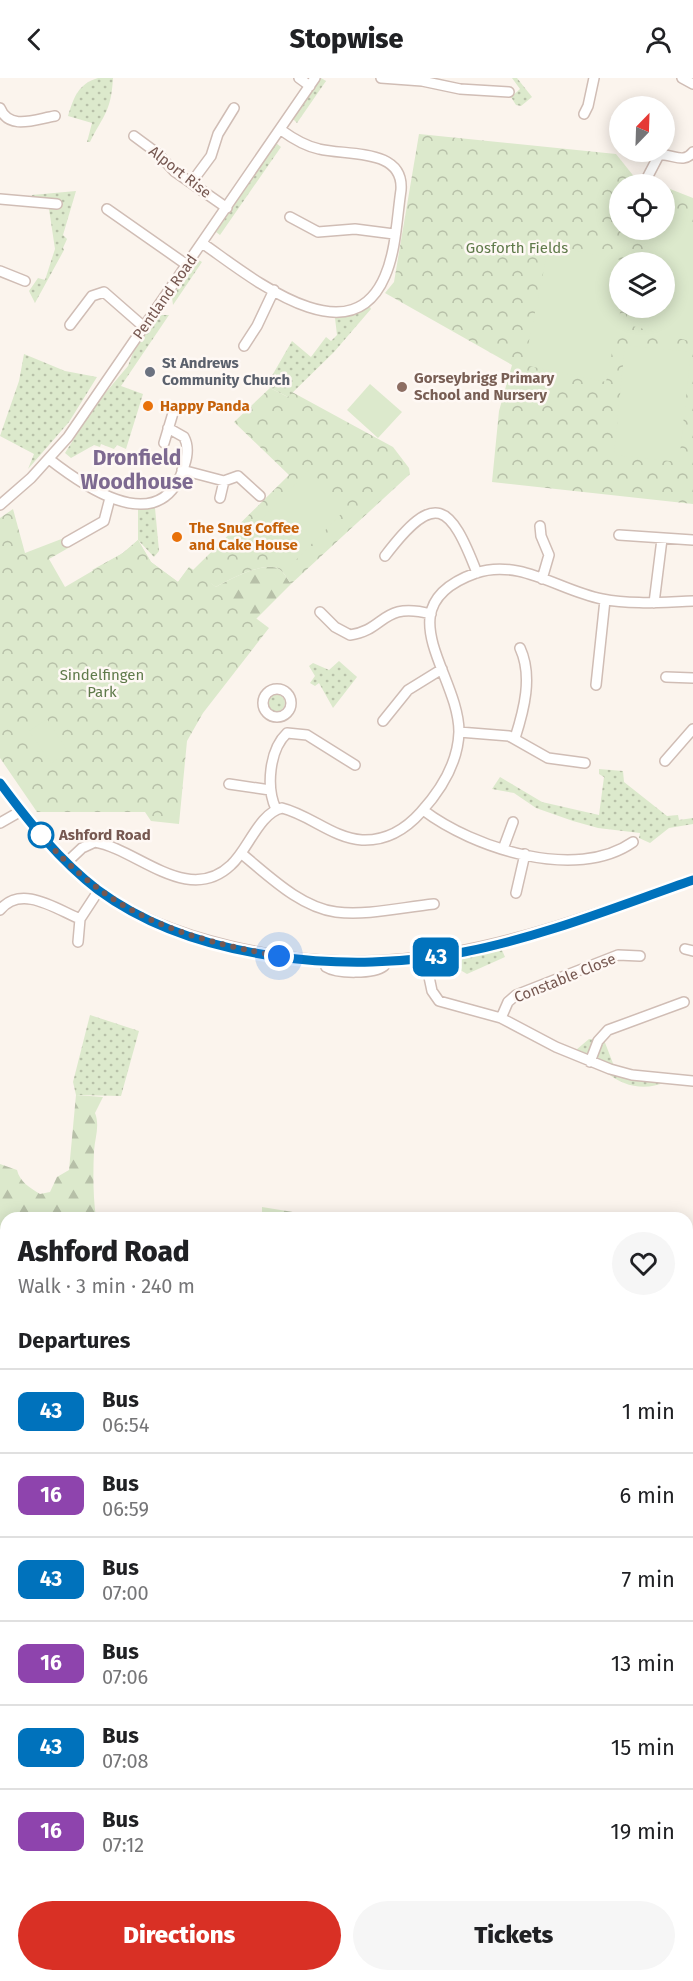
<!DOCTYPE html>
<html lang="en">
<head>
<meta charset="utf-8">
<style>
	:root { --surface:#fff; --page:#f6f6f6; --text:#202124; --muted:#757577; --line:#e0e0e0; --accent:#d93025 }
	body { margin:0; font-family:"Fira Sans",sans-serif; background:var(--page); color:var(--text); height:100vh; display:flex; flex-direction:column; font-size:22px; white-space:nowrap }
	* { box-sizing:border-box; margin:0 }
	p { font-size:20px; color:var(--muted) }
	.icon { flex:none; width:33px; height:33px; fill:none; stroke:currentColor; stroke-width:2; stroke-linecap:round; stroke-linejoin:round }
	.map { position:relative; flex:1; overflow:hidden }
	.drawer { position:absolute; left:0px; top:1134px; width:693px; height:770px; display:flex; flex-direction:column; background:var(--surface); border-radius:18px 18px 0 0; box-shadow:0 3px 15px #0003 }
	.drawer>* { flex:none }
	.badge { padding:0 12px; border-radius:9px; font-size:21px; line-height:39px }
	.needle { width:39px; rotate:23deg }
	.fabs { position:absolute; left:609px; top:18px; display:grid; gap:12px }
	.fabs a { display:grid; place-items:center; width:66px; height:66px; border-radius:50%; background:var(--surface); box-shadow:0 3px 15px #0003; font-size:30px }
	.you { position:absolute; width:30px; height:30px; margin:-15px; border:4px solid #fff; border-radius:50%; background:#1a73e8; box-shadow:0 0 0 9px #1a73e833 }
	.map>.badge { position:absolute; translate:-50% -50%; box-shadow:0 0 0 3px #fff }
	h2 { padding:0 18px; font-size:22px; line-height:54px }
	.round { display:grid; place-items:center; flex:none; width:63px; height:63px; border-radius:32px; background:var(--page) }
	.summary { display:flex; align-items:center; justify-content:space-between; height:102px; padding:0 18px }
	h1 { font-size:28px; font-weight:800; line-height:45px }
	.cta { display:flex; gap:12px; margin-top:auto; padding:12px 18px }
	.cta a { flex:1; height:69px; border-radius:36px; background:var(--accent); color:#fff; font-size:24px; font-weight:800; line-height:69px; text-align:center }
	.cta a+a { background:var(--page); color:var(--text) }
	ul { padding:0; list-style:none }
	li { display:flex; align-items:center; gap:18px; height:84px; padding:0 18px; border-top:2px solid var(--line) }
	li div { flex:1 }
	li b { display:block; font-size:22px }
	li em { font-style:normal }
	li .badge { min-width:66px; font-weight:700; text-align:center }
	header { display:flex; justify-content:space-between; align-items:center; height:78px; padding:0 18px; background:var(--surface); font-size:27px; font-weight:800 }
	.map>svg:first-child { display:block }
	.grass { fill:url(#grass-dots) }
	.forest { fill:url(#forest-firs) }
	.park { fill:url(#park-crowns); fill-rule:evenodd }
	.pitch { fill:#dce9cc }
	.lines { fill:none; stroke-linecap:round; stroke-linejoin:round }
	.stream { stroke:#aad5d5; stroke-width:2 }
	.minor-casing { stroke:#d0bdb5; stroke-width:12 }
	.minor { stroke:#fff; stroke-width:9 }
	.line-casing { stroke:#fff; stroke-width:14 }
	.line { stroke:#0072bc; stroke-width:9 }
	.walk { stroke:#765851; stroke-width:6; stroke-dasharray:0 10.8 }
	.worship-dot { fill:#6b7280; stroke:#fef8f4; stroke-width:2 }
	.education-dot { fill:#8d6e63; stroke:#fef8f4; stroke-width:2 }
	.food-dot { fill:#e8710a; stroke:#fef8f4; stroke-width:2 }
	.stop-dot { fill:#fff; stroke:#0072bc; stroke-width:3 }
	.labels { text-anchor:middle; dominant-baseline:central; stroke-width:5; stroke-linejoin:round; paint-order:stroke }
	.street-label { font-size:15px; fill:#765851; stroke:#fef8f4 }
	.park-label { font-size:15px; fill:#5f7a4a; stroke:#fef8f4 }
	.worship-label { font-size:15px; font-weight:bold; fill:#5b616d; stroke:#fef8f4; text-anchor:start }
	.education-label { font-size:15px; font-weight:bold; fill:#785e54; stroke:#fef8f4; text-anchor:start }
	.food-label { font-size:15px; font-weight:bold; fill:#c56008; stroke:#fef8f4; text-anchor:start }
	.stop-label { font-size:15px; font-weight:bold; fill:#765851; stroke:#fef8f4; text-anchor:start }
	.district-label { font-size:21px; font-weight:bold; fill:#7d6990; stroke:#fef8f4 }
</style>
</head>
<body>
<header><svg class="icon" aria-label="back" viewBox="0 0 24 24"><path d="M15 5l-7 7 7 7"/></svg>Stopwise<svg class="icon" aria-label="person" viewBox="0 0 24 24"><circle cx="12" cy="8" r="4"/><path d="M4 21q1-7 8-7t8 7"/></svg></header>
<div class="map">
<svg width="693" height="1903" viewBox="0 0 693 1903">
	<defs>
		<pattern id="grass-dots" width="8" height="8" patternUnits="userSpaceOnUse" patternTransform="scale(1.5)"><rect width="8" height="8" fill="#dce9cc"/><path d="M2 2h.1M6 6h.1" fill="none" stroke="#b7c0a8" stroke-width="1.8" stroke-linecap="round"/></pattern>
		<pattern id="forest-firs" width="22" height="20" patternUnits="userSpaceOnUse" patternTransform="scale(1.5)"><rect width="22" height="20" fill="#dce9cc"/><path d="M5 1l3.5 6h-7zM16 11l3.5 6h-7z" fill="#b7c0a8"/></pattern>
		<pattern id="park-crowns" width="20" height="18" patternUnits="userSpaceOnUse" patternTransform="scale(1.5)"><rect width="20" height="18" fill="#dce9cc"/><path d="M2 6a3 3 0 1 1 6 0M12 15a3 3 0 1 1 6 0" fill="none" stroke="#b7c0a8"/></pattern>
	</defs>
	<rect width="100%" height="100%" fill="#fbf4ed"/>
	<path class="grass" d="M 98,0 L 113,0 C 111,34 104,36 90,64 L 87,64 L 92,45 L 68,38 C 74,19 78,6 98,0 Z
		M 321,0 L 326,3 L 297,45 L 293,41 Z
		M 512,0 L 517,0 L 532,19 L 521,28 L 516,27 L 511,19 L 520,11 Z
		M 276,65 L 281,69 L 220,157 L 216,154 Z
		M 76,113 L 63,157 L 67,161 L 63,170 L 64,172 L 35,225 L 29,213 L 38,200 L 45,202 L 55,171 L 49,131 L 53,124 L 31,121 L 32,117 Z
		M 197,181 L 202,184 L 173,227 L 172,219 Z
		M 370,229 L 371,231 L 334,274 L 288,319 L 264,307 L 273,296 L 292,263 L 311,279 L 326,259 L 331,263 L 337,257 L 335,240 Z
		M 162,237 L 169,237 L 121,308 L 143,316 L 126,371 L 117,367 L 114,371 L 101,366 L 100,369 L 94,367 L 71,380 L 65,375 L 96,326 L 128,288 L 134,272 L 157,239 Z
		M 24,276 L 65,293 L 97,299 L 69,344 L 28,391 L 34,376 L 0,358 L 19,303 Z
		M 138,430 L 155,430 L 159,473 L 154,479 L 138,462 Z
		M 339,583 L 357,599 L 333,630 L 319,605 L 315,608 L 310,605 L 315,598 L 309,588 L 313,585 L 329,592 Z
		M267 625a9 9 0 1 1 18 0a9 9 0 1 1-18 0Z
		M 599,691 L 623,693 L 624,704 L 667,738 L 678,737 L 679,742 L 693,740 L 693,746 L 669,750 L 650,765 L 639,760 L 640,755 L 598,750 L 573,743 L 536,730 L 514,715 L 492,711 L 500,699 L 542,724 L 599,737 L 604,699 L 599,696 Z
		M 501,870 L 505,879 L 467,896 L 448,885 Z
		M 90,937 L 139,953 L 121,1018 L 76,1017 L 73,1004 Z
		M 589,961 L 604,962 L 614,988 L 576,972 Z
		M 606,994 L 666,1004 C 645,1013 624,1009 606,994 Z"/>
	<path class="forest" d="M 138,462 L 151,484 L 178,504 L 189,489 L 216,509 C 228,502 266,482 279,491 C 284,494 288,502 291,506 L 256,541 L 246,534 L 92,492 L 123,475 Z
		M 76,1017 L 103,1019 L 95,1035 C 100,1048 95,1059 94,1073 C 93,1095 93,1118 96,1140 L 6,1140 L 6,1242 L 4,1250 L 0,1247 L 0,1086 L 17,1092 C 20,1104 29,1109 40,1116 L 50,1114 L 57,1099 L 69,1092 Z
		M 262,1129 L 330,1140 L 250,1140 L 262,1135 Z
		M 693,1577 L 693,1696 L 687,1702 L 687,1578 Z
		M 168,1898 L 241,1898 L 252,1903 L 174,1903 Z
		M 396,1898 L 597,1898 L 591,1903 L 393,1903 Z"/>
	<path class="park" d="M 419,56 L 616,76 L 640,106 L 620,106 L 620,152 L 664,152 L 665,109 L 693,120 L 693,426 L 492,404 L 499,333 L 512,287 L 385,215 L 394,204 ZM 620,184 L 664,184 L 664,230 L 620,230 Z
		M 270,310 L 288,319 L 292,314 L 393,369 L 409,390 L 410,396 L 291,506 C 288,502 284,494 279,491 C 266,482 228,502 216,509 L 207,503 L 269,550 L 203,635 L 187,663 L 179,746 L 151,743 L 145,734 L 37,734 L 0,680 L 0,440 L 13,431 L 25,475 L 64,460 L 70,469 L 49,481 L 65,509 L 123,475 L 138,462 L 151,484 L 178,504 L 189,489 L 193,492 L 289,397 L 234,344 Z"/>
	<path class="pitch" d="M 665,137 L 693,145 L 693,264 L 625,246 L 629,230 L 664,230 L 664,184 L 641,184 L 649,152 L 664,152 Z
		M 549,167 L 630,184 L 620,184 L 621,230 L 606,304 L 524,287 Z
		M 625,267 L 691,274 L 679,384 L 614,377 Z
		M 370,306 L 402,334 L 378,360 L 347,332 Z
		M 309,392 L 347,430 L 286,492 L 248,455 Z
		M 47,641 L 68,674 L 51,685 L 29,653 Z"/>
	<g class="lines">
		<path class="stream" d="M 0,1250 L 6,1256
			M 0,1592 L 6,1597
			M 399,1903 L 412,1898"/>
		<g class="minor-casing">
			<path id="minor" d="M 299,0 L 310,8
				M 381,0 L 422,3 L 460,11 L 509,14
				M 682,0 L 693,6
				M 0,30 C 9,53 36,41 55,38
				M 584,36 L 588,28 L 594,0
				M 134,58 L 157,75 L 174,93 L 227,130
				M 647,100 L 659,77 C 672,75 683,87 693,74
				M 191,105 L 211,78 L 218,56 L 234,30
				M 0,121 L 57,126
				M 107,131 L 187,187
				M 290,139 L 318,154 L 355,151 L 394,156
				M 202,165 C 246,195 349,283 385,198 C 396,173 397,139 401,112 C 404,70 348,78 319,71 C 305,68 292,60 281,52
				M 0,193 L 25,203
				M 70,247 L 92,218 L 104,214 L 144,249
				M 244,268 L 257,248 L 274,212
				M 164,365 L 173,335
				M 49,381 C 81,406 153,458 180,399 C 185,387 191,372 184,359 L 168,350
				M 182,392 L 224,403 L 238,398 L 260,418
				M 220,420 L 224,403
				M 0,427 L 31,400 L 68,359 L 315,0
				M 540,448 L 541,458 L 549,477 L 542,501
				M 619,457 L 693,462
				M 67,464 L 104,443 L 110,420
				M 385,478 C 435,412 450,425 477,495
				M 654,525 L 662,461
				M 320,534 L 335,549 L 350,557 C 386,552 381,523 431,536
				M 666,599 L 693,600
				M 596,607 L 605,522
				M263 625a14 14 0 1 1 28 0a14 14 0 1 1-28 0Z
				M 383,643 L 408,612 L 442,591
				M 459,654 L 509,658 L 548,680 L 585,685
				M 515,660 C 524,632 533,598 520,570
				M 665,683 L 693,651
				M 0,705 C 29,744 59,782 98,812 C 137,841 183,857 230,868 C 404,910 532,858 693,802
				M 229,706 L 270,712
				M 276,731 C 266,710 269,672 287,655 L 307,657 L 355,687
				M 423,732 C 473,770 576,804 633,764
				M 0,745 L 21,733
				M 503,771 L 513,744
				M 242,776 C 269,798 300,829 336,834 C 367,838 403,829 434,826
				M 66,785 L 82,770 L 95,764 C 137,771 188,828 231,787 C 248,772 259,735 282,730 C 310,737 333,760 362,762 C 386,763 405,752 421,734 C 441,712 458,685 459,654 C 459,595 383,528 476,495 C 520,480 560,513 602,521 C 632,527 663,524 693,523
				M 516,815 L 525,776
				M 0,832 C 21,806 56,831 80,841
				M 78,864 L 80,841 L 99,812
				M 685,871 L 693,873
				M 425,880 L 432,913 L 439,923 L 501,940 L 556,969 L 610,991 L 632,997 L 693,1003
				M 324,883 L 326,889 C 337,896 374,896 384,888 L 385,883
				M 501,940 L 508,924 L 516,917 L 618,877 L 640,878
				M 590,984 L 598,963 L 608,952 L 684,924
				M 687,1303 L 693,1300
				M 0,1637 L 6,1631"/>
		</g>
		<use href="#minor" class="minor"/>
	</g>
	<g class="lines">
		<g class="line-casing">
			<path id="line" d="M 0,705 C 29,744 59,782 98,812 C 194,883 350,897 464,874 C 542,859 618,828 693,802"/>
		</g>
		<use href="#line" class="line"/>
		<path class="walk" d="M 41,757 C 110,836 178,860 279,878"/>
	</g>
	<circle class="worship-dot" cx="150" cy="294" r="6"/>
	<circle class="education-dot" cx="402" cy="309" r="6"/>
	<g class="food-dot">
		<circle cx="148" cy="328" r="6"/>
		<circle cx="177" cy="459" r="6"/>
	</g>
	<circle class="stop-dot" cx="41" cy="757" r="12"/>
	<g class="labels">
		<g class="street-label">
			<text transform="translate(180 94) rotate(38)">Alport Rise</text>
			<text transform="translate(165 219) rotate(-55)">Pentland Road</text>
			<text transform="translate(565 900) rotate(-22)">Constable Close</text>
		</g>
		<g class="park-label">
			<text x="517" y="170">Gosforth Fields</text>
			<text x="102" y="597">Sindelfingen<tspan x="102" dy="17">Park</tspan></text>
		</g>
		<g class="worship-label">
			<text x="162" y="285">St Andrews<tspan x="162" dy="17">Community Church</tspan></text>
		</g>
		<g class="education-label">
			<text x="414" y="300">Gorseybrigg Primary<tspan x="414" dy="17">School and Nursery</tspan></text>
		</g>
		<g class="food-label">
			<text x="160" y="328">Happy Panda</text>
			<text x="189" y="450">The Snug Coffee<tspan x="189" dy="17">and Cake House</tspan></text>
		</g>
		<g class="stop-label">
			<text x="59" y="757">Ashford Road</text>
		</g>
		<g class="district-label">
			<text x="137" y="380">Dronfield<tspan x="137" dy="24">Woodhouse</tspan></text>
		</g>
	</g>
</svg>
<div class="fabs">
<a><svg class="needle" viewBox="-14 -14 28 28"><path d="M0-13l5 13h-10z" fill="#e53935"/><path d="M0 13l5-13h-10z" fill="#757577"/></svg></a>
<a><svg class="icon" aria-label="locate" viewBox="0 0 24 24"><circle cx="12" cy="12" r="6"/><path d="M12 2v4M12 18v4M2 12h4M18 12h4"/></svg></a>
<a><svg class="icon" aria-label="layers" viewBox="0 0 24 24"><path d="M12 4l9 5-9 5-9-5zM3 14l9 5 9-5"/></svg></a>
</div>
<div class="you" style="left:279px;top:878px"></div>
<b class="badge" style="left:436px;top:879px;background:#0072bc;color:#fff">43</b>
<section class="drawer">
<div class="summary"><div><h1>Ashford Road</h1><p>Walk · 3 min · 240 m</p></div><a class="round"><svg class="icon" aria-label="heart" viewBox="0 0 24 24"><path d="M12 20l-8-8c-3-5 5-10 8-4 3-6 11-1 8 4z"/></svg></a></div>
<h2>Departures</h2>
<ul>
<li><span class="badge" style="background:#0072bc;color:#fff">43</span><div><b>Bus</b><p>06:54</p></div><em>1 min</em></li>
<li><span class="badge" style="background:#8e44ad;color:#fff">16</span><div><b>Bus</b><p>06:59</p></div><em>6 min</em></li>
<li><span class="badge" style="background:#0072bc;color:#fff">43</span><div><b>Bus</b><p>07:00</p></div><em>7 min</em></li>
<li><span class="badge" style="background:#8e44ad;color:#fff">16</span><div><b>Bus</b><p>07:06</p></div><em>13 min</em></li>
<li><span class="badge" style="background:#0072bc;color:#fff">43</span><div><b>Bus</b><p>07:08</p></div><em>15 min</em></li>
<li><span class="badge" style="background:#8e44ad;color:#fff">16</span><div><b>Bus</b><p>07:12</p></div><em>19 min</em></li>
</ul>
<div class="cta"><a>Directions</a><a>Tickets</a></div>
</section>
</div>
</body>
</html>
